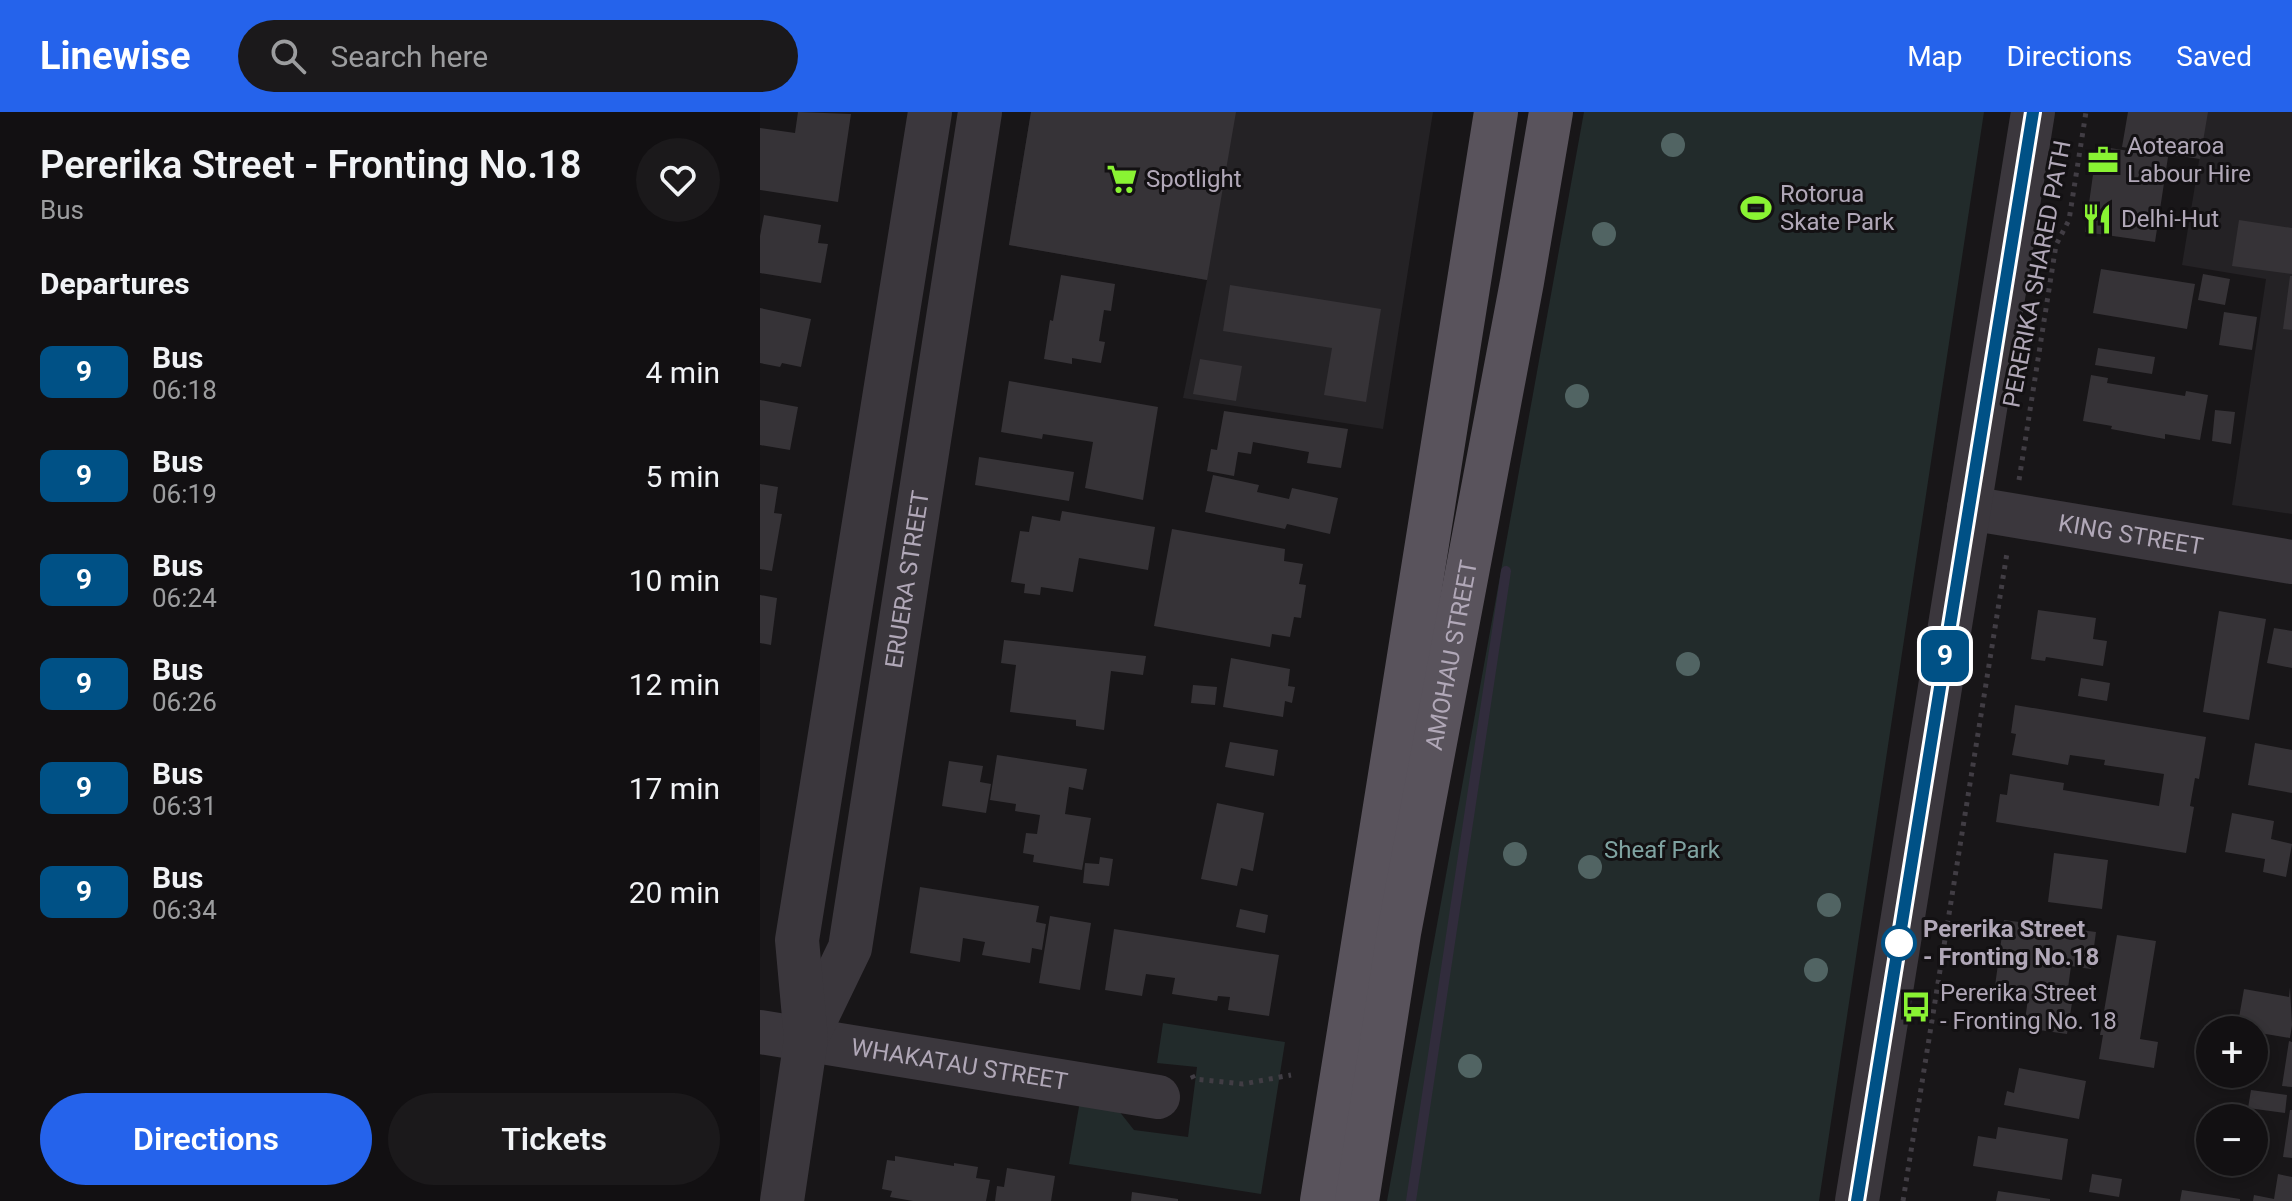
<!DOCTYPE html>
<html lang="en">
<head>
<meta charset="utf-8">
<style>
	:root { --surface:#121012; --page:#1b191b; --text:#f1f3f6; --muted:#9c9d9f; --line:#313032; --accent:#2563eb }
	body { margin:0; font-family:Roboto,sans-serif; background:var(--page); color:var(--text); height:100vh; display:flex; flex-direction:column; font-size:30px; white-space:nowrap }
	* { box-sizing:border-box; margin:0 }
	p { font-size:26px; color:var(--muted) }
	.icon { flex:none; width:44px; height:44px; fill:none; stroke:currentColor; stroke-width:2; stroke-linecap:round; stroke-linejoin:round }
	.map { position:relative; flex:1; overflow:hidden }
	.panel { display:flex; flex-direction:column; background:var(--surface); width:760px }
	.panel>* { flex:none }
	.badge { padding:0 16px; border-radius:12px; font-size:28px; line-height:52px }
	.fabs { position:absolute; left:1436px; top:904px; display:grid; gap:16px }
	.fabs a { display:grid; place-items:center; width:72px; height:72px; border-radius:50%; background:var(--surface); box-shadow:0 4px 12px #0003,0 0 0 2px var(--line); font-size:40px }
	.map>.badge { position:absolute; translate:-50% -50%; box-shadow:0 0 0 4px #fff }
	h2 { padding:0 40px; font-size:30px; line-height:72px }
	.round { display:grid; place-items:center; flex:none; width:84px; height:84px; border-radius:42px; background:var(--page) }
	.headline { display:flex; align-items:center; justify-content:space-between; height:136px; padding:0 40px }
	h1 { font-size:38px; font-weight:600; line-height:60px }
	.primary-button { display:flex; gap:16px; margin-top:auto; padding:16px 40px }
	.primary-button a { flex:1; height:92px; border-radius:48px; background:var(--accent); color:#fff; font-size:32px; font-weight:600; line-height:92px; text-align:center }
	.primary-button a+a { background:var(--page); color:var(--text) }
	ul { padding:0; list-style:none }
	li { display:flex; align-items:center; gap:24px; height:104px; padding:0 40px }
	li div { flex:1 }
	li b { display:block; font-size:30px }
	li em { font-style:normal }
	li .badge { min-width:88px; font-weight:700; text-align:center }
	header { display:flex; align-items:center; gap:48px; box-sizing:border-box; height:112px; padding:0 40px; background:var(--accent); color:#fff }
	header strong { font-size:38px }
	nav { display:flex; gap:44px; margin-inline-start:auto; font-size:28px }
	.search { width:560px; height:72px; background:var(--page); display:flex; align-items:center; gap:20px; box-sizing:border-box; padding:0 28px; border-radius:44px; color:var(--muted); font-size:30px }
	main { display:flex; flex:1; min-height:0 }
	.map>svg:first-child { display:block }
	.built { fill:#242225 }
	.green { fill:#222b2b }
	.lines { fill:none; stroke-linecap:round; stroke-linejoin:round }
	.stream { stroke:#312c3c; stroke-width:10 }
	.building { fill:#363337 }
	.path { stroke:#413d44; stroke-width:5; stroke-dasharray:4 6; stroke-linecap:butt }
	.minor { stroke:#3b373d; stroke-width:44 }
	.major { stroke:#59535c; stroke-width:44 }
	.tree { fill:#516463 }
	.line-casing { stroke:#fff; stroke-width:18 }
	.line { stroke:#005186; stroke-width:12 }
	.stop-dot { fill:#fff; stroke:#005186; stroke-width:4 }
	.labels { text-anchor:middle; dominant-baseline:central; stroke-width:6; stroke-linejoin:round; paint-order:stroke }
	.poi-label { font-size:24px; fill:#b1a8b8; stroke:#131113; text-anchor:start }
	.street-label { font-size:24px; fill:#b1a8b8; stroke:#131113 }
	.park-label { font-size:24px; fill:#7fa3a1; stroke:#131113 }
	.stop-label { font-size:24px; font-weight:bold; fill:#b1a8b8; stroke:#131113; text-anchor:start }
</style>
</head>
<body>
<header>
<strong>Linewise</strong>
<div class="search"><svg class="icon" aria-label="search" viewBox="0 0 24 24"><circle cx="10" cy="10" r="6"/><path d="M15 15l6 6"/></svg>Search here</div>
<nav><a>Map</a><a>Directions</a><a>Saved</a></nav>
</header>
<main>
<section class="panel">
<div class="headline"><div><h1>Pererika Street - Fronting No.18</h1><p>Bus</p></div><a class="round"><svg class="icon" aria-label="heart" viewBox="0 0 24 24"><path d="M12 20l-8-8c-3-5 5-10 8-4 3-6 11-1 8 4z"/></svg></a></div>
<h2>Departures</h2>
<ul>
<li><span class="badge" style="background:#005186;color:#fff">9</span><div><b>Bus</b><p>06:18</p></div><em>4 min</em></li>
<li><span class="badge" style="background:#005186;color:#fff">9</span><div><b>Bus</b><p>06:19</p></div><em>5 min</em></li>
<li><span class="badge" style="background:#005186;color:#fff">9</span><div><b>Bus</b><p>06:24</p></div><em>10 min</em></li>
<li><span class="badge" style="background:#005186;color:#fff">9</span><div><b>Bus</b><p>06:26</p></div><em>12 min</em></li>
<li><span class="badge" style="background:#005186;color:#fff">9</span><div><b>Bus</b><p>06:31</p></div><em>17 min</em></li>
<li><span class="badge" style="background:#005186;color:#fff">9</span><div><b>Bus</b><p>06:34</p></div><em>20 min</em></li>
</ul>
<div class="primary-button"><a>Directions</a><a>Tickets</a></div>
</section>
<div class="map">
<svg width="1532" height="1089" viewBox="0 0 1532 1089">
	<rect width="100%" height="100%" fill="#181618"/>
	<path class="built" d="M 271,0 L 673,0 L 623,317 L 423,286 L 447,168 L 249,133 Z
		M 1447,0 L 1532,0 L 1532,402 L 1472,393 L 1506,167 L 1422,153 Z"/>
	<path class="green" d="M 824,0 L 1224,0 L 1059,1089 L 627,1089 Z
		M 403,911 L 525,930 L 501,1082 L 309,1052 L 320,989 L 355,994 L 374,1018 L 428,1025 L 437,955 L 397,951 Z"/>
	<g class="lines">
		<path class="stream" d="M 651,1089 L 746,459"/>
	</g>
	<path class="building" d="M 38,0 L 91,2 L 78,90 L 0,78 L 0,16 L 35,21 Z
		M 271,0 L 476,0 L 447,168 L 249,133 Z
		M 1368,0 L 1448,0 L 1440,47 L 1362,35 Z
		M 1337,34 L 1408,45 L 1395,130 L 1325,120 Z
		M 4,103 L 61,113 L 58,131 L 68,132 L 61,171 L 0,161 L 0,124 Z
		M 1479,108 L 1532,116 L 1532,162 L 1472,154 Z
		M 1341,157 L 1435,172 L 1427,217 L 1333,201 Z
		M 1443,162 L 1470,167 L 1465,193 L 1438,188 Z
		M 301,163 L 355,172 L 351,199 L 344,198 L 339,229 L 345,230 L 341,251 L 312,246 L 312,252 L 284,247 L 290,208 L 293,209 Z
		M 1530,164 L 1532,164 L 1532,218 L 1523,217 Z
		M 470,173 L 621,197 L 606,290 L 564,283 L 572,236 L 463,219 Z
		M 0,196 L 51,207 L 41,255 L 22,251 L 20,255 L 0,251 Z
		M 1464,200 L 1497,205 L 1492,238 L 1459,233 Z
		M 1338,236 L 1395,245 L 1392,262 L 1335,253 Z
		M 440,247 L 482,254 L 476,289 L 433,282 Z
		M 1331,263 L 1348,266 L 1347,271 L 1425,284 L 1426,279 L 1448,283 L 1440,328 L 1405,322 L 1405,327 L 1351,317 L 1352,314 L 1323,309 Z
		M 249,269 L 398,295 L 383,388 L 325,376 L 333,330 L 283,322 L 282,327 L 241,320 Z
		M 0,288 L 38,295 L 30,338 L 0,333 Z
		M 1455,298 L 1475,300 L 1471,332 L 1452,329 Z
		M 464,299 L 588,317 L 581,356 L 547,351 L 549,340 L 493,330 L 491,342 L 478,340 L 474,364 L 447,359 L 451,337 L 457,338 Z
		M 219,345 L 314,360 L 309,389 L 215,373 Z
		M 453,363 L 499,373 L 497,380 L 529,387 L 532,376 L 578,386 L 570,422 L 527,412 L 525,417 L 445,400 Z
		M 0,372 L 18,375 L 14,401 L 22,402 L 12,459 L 0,457 Z
		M 302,399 L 395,415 L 388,458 L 319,446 L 313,480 L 281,475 L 280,483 L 264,481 L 265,472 L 251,470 L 260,419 L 269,420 L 272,404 L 300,409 Z
		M 412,417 L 525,437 L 524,449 L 543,452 L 539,472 L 546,473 L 541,506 L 534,505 L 530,525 L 512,522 L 510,535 L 394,514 Z
		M 0,483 L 17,486 L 11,533 L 0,531 Z
		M 1278,498 L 1336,506 L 1333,527 L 1347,529 L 1343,554 L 1286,545 L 1285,549 L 1271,547 Z
		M 1459,499 L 1506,507 L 1489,608 L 1443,600 Z
		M 1514,516 L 1532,519 L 1532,556 L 1507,551 Z
		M 244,528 L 386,544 L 383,563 L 351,559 L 344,618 L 316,614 L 316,608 L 250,600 L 256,553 L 241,551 Z
		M 471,546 L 530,557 L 528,574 L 535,575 L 532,591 L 525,589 L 523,605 L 463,595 Z
		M 1321,566 L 1350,571 L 1347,589 L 1318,584 Z
		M 433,573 L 457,575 L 455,593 L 431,591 Z
		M 1255,593 L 1446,625 L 1439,667 L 1435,666 L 1430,694 L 1434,695 L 1426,741 L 1236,710 L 1240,682 L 1247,683 L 1250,662 L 1304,671 L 1303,678 L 1399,694 L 1404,662 L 1344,653 L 1345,648 L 1310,643 L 1308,653 L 1252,643 L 1256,622 L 1251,621 Z
		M 470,630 L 518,638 L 514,664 L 465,655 Z
		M 1495,631 L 1532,638 L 1532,681 L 1488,673 Z
		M 237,643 L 327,657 L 323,678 L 309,675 L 305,702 L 331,706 L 322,758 L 273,750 L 274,743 L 263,741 L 266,721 L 277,722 L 280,703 L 255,699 L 256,692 L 230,688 Z
		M 189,649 L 223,654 L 220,670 L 231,672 L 226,701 L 182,694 Z
		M 457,691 L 504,701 L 493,759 L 481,756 L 477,774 L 441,767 Z
		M 1472,701 L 1514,709 L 1511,727 L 1532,732 L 1526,765 L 1503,760 L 1505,747 L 1465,740 Z
		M 1294,741 L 1348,748 L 1342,797 L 1288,790 Z
		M 340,745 L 353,747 L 349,774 L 323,771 L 325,751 L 339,752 Z
		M 160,775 L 279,794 L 276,810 L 286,812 L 282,838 L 272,836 L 270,851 L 222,843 L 225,830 L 203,826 L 200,850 L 150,841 Z
		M 480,797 L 508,803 L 505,821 L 476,815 Z
		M 290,804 L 331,811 L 320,878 L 279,871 Z
		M 1244,808 L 1336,820 L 1331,857 L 1311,854 L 1306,891 L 1312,891 L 1307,922 L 1264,916 L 1269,879 L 1235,874 Z
		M 354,817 L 519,843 L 509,904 L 468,898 L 470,885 L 458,884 L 457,889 L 412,882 L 415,866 L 386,862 L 382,884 L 345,878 Z
		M 1357,823 L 1396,829 L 1380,927 L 1398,930 L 1394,956 L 1339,947 L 1343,923 L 1340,923 Z
		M 1530,875 L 1532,913 L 1530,926 L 1494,920 L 1494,918 L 1477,917 L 1484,877 L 1529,885 Z
		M 1529,929 L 1532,930 L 1532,975 L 1522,974 Z
		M 1259,956 L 1326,969 L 1319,1007 L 1244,993 L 1247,979 L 1254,981 Z
		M 1491,978 L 1527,983 L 1525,1001 L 1488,996 Z
		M 1530,998 L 1532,998 L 1532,1046 L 1523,1045 Z
		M 1238,1015 L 1308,1027 L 1302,1068 L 1213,1054 L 1218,1024 L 1236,1027 Z
		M 135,1044 L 194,1054 L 194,1051 L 218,1055 L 216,1066 L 230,1068 L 226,1089 L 153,1089 L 130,1085 L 132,1079 L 122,1077 L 127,1048 L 135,1049 Z
		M 247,1056 L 295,1064 L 291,1089 L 235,1089 L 237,1074 L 244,1075 Z
		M 1332,1062 L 1362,1067 L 1359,1085 L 1329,1080 Z
		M 1518,1062 L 1532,1065 L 1532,1089 L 1493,1089 L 1494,1083 L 1514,1087 Z
		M 1422,1078 L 1480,1087 L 1480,1089 L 1420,1089 Z
		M 1238,1079 L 1290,1087 L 1290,1089 L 1236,1089 Z
		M 372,1080 L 418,1087 L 418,1089 L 371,1089 Z"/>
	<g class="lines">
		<path class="path" d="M 1259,368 L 1296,133 L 1309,108 L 1326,0
			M 432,963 L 434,967 L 483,972 L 531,963
			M 1143,1089 L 1247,441"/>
		<g class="minor">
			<path id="s1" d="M 1209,396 L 1532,450"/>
			<path id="s2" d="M 0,920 L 398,985"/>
			<path id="s3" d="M 46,927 L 90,836 L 220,0"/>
			<path d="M 22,1089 L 46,927 L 37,828 L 170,0"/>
			<path d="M 1097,1089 L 1273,0"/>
		</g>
		<g class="major">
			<path d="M 562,1089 L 736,0"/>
			<path id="s4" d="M 597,1089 L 639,821 L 762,170 L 791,0"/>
		</g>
	</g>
	<g class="tree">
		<circle cx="913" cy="33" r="12"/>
		<circle cx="844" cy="122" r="12"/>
		<circle cx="817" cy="284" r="12"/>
		<circle cx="928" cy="552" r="12"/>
		<circle cx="755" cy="742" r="12"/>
		<circle cx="830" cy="755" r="12"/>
		<circle cx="1069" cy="793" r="12"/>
		<circle cx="1056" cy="858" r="12"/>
		<circle cx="710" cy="954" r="12"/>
	</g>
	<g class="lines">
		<g class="line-casing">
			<path id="line" d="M 1097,1089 L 1273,0"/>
		</g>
		<use href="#line" class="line"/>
	</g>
	<defs>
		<g id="office-bare" transform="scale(2.4)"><path d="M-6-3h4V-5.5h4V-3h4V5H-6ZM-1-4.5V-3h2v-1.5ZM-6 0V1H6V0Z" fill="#89f333" stroke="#131113" stroke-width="2.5" paint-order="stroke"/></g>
		<g id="supermarket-bare" transform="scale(2.4)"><path d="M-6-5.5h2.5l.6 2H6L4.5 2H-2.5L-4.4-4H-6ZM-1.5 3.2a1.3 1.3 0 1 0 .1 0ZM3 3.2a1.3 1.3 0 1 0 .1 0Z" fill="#89f333" stroke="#131113" stroke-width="2.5" paint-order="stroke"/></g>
		<g id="stadium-bare" transform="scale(2.4)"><path d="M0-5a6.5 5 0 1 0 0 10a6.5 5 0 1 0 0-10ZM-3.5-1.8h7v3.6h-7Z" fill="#89f333" stroke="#131113" stroke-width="2.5" paint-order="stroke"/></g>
		<g id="restaurant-bare" transform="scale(2.4)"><path d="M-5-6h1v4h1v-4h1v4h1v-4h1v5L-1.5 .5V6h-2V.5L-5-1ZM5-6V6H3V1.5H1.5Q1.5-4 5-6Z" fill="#89f333" stroke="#131113" stroke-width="2.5" paint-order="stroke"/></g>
		<g id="bus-bare" transform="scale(2.4)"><path d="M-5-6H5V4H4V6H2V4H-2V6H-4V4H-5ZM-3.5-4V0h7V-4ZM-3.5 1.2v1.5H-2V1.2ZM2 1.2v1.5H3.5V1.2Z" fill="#89f333" stroke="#131113" stroke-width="2.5" paint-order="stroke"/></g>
	</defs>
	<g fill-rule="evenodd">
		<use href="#office-bare" x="1343" y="48"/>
		<use href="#supermarket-bare" x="362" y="67"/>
		<use href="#stadium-bare" x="996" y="96"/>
		<use href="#restaurant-bare" x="1337" y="107"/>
		<use href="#bus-bare" x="1156" y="895"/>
	</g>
	<circle class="stop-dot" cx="1139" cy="831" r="16"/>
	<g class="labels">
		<g class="poi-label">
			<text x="1367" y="34">Aotearoa<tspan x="1367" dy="28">Labour Hire</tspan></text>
			<text x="386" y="67">Spotlight</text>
			<text x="1020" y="82">Rotorua<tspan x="1020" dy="28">Skate Park</tspan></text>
			<text x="1361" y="107">Delhi-Hut</text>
			<text x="1180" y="881">Pererika Street<tspan x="1180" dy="28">- Fronting No. 18</tspan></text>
		</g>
		<g class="street-label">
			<text transform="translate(1277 162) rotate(-79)">PERERIKA SHARED PATH</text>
			<text stroke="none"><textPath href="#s1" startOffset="164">KING STREET</textPath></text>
			<text stroke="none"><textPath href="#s3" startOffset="474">ERUERA STREET</textPath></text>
			<text stroke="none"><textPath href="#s4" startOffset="554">AMOHAU STREET</textPath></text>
			<text stroke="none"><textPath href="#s2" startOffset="202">WHAKATAU STREET</textPath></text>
		</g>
		<g class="park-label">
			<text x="902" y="738">Sheaf Park</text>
		</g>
		<g class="stop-label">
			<text x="1163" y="817">Pererika Street<tspan x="1163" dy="28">- Fronting No.18</tspan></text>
		</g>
	</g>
</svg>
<div class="fabs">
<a>+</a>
<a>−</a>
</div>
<b class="badge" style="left:1185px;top:544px;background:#005186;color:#fff">9</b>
</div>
</main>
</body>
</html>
